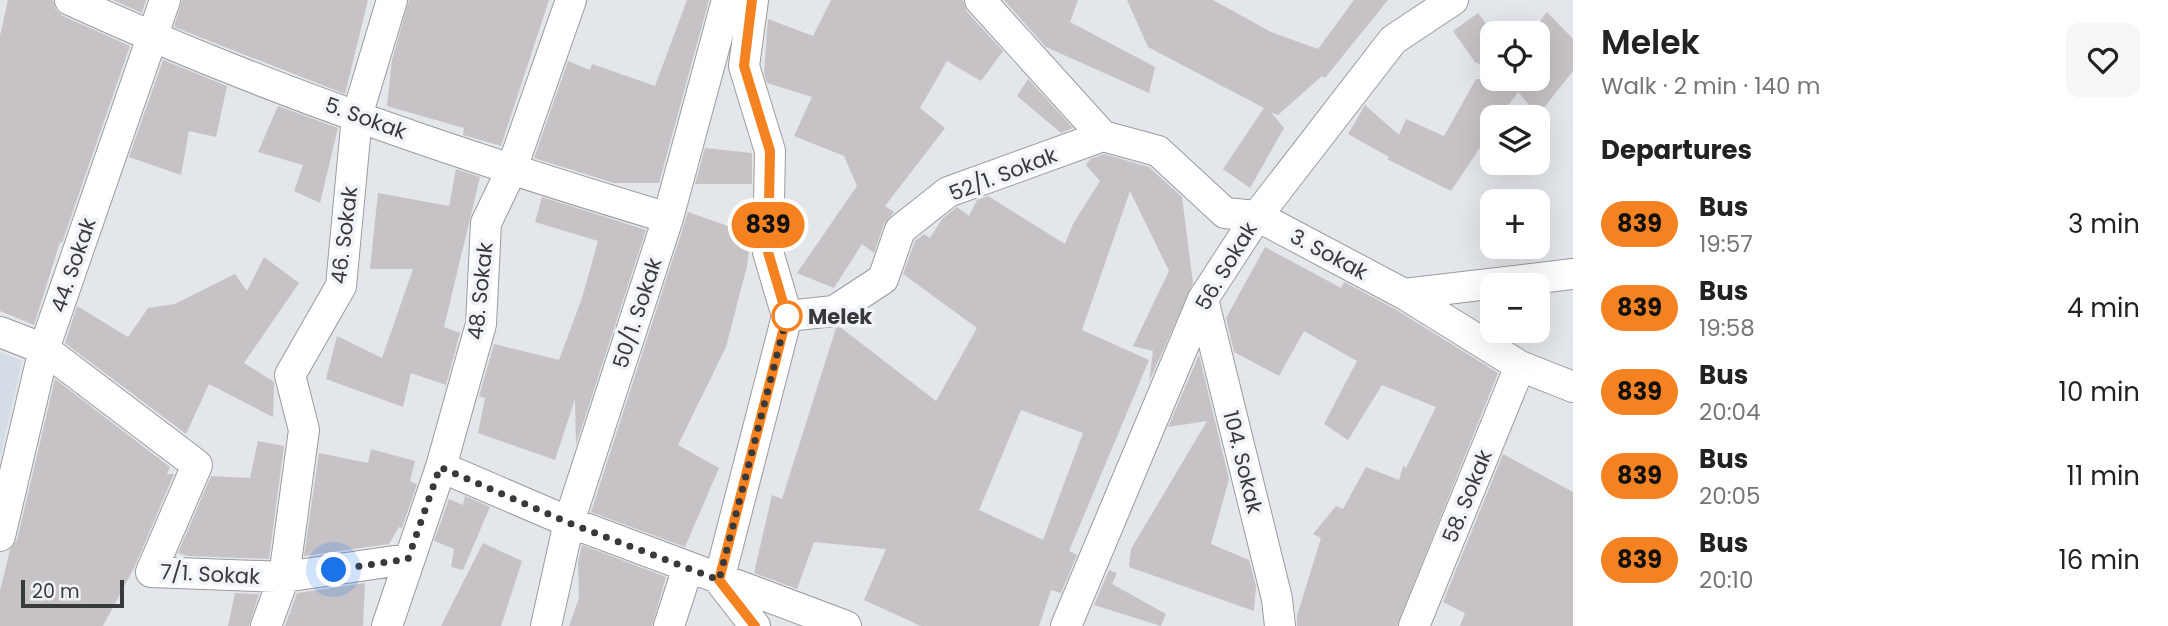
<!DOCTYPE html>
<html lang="en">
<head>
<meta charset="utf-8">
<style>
	:root { --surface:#fff; --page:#f6f6f6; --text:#222; --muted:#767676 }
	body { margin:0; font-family:Poppins,sans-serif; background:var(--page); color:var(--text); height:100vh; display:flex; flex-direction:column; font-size:26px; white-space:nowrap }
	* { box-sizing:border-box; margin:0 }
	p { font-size:23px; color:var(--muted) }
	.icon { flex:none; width:38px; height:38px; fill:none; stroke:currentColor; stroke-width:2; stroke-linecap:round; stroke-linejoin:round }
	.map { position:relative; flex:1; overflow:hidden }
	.drawer { display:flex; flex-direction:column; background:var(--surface); width:595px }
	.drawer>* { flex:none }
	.badge { padding:0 14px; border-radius:23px; font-size:24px; line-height:46px }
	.buttons { position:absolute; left:1480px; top:21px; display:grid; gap:14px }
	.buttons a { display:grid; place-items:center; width:70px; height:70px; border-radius:14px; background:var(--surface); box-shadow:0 7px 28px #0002; font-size:35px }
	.scale { position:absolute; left:21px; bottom:18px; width:103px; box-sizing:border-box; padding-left:7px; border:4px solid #38393b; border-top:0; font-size:19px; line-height:24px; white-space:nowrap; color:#38393b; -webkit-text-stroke:5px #f0f3f7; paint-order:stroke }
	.you { position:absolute; width:35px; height:35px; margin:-18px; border:5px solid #fff; border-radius:50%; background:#1a73e8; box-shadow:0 0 0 10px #1a73e833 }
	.map>.badge { position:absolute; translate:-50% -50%; box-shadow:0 0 0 4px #fff }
	h2 { padding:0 28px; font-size:26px; line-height:63px }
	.round { display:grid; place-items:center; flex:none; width:74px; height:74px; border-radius:14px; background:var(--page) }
	.headline { display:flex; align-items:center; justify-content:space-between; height:119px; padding:0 28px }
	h1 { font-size:33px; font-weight:600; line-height:52px }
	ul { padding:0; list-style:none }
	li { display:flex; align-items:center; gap:21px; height:84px; padding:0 28px }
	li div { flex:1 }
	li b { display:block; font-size:26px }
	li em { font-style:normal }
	li .badge { min-width:77px; font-weight:700; text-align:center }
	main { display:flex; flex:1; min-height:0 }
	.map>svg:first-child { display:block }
	.built { fill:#d4dce6 }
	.building { fill:#c7c2c6; fill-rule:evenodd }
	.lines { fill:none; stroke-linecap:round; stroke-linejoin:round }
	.minor-casing { stroke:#999c9f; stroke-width:32 }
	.minor { stroke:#fff; stroke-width:30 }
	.line-casing { stroke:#fff; stroke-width:16 }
	.line { stroke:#f58220; stroke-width:10 }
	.walk { stroke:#38393b; stroke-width:7; stroke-dasharray:0 12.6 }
	.stop-dot { fill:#fff; stroke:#f58220; stroke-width:3.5 }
	.labels { text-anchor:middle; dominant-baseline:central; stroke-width:7; stroke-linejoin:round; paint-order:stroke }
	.street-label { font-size:21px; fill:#38393b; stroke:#f0f3f7 }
	.stop-label { font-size:21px; font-weight:bold; fill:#38393b; stroke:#f0f3f7; text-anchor:start }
</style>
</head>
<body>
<main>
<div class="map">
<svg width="1573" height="626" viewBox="0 0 1573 626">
	<rect width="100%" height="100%" fill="#e3e6ea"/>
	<path class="built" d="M 0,352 L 22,361 L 0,457 Z"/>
	<path class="building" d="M 8,0 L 53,0 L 56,10 L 63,16 L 130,46 L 62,243 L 60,242 L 34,325 L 0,311 L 0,36 Z
		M 113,0 L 146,0 L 142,13 Z
		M 182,0 L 368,0 L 345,94 L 174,27 Z
		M 409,0 L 549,0 L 501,146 L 463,135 L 464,128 L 387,106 L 392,60 Z
		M 687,0 L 709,0 L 659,183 L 614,183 L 534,158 L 568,61 L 590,70 L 592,64 L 655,86 Z
		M 831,0 L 963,0 L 967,12 L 1003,51 L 981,81 L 947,61 L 920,108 L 945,128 L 885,206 L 894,212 L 884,224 L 874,253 L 862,244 L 834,288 L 797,273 L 857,186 L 844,156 L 794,136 L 812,97 L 767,83 L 764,73 L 768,19 L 813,36 Z
		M 1004,0 L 1078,0 L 1070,22 L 1155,67 L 1149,93 L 1046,47 Z
		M 1127,0 L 1213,0 L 1271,32 L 1318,49 L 1354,0 L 1388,0 L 1325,78 L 1322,76 L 1278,115 L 1271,112 L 1284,128 L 1250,188 L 1223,169 L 1264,108 L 1148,47 Z
		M 1547,12 L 1573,39 L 1573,71 L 1538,115 L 1518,92 L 1500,117 L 1493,117 L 1493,128 L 1451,191 L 1387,159 L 1389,157 L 1348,134 L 1365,105 L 1399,135 L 1406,119 L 1444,136 L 1476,79 L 1487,79 L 1481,70 L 1483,66 L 1475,62 L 1453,31 L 1478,13 L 1493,33 L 1493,79 L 1538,79 L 1538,33 L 1531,33 Z
		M 163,60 L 227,86 L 216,137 L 189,131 L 181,175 L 129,157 Z
		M 1028,79 L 1073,128 L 1061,133 L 1017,96 Z
		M 278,106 L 338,128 L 320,203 L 294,191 L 303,165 L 258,152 Z
		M 705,148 L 752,153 L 752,184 L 695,184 Z
		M 1104,154 L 1149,167 L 1182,197 L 1193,283 L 1149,382 L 1153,351 L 1133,346 L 1169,271 L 1130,191 L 1082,330 L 1149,360 L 1069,551 L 1077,555 L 1061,593 L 1051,590 L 1039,626 L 921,626 L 864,600 L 886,549 L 814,542 L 797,589 L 754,573 L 772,495 L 782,499 L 836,328 L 840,327 L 936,401 L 977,328 L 903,274 L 915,241 L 924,234 L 930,238 L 942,219 L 957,207 L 969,216 L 977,200 L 988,196 L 1065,244 L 1073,224 L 1100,181 L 1086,165 L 1090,159 ZM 1021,410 L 1083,433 L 1043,540 L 979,510 Z
		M 456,169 L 480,177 L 444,327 L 460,333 L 446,385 L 411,373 L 403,407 L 326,379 L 337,336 L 382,358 L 413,269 L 370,269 L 378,193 L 449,206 Z
		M 542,197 L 646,230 L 576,445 L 575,399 L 555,460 L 478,433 L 485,398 L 479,396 L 494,344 L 559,360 L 582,298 L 598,241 L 535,222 Z
		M 688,212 L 751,234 L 747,266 L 726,347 L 678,445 L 719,468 L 685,547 L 591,512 Z
		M 1265,247 L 1341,288 L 1344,282 L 1395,309 L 1498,373 L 1397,626 L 1297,626 L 1297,616 L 1321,538 L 1313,534 L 1336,506 L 1343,509 L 1366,467 L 1399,480 L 1403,466 L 1406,468 L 1436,407 L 1382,385 L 1348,440 L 1324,424 L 1357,361 L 1304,331 L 1279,376 L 1234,352 L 1226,318 Z
		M 264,257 L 299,283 L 244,363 L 274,382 L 273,417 L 209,384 L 186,434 L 65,343 L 77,306 L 128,337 L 148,308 L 175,304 L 235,274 L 247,291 Z
		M 1199,355 L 1229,479 L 1211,544 L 1249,560 L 1256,586 L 1254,611 L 1129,567 L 1131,549 L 1207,421 L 1168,427 Z
		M 55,379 L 170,467 L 167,474 L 174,474 L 135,566 L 103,626 L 0,626 L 0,591 L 10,550 L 17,540 Z
		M 258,441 L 284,446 L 269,559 L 188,556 L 178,553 L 211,476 L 250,478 Z
		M 371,449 L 415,461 L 410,481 L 417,484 L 402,528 L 399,527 L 389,544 L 304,556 L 319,453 L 368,463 Z
		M 1503,454 L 1573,492 L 1573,626 L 1460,626 L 1465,613 L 1443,602 Z
		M 465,496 L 490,507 L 463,570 L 451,567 L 454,549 L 434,541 L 449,499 L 463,505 Z
		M 483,543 L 522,561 L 501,626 L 441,626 Z
		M 582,545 L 666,577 L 652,626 L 569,626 L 579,598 L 578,562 Z
		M 1109,570 L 1117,573 L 1112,584 L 1166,614 L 1161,626 L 1094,605 Z
		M 365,583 L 363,626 L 285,626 L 297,593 Z
		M 235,593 L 259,594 L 249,626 L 228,626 Z"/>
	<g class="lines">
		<g class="minor-casing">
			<path id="minor" d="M 70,0 C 263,89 465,157 668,218
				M 753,0 L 744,66 L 770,151 L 768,252 L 787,316 L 719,580 L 755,626
				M 980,0 L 1103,136 L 1158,151 L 1225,213 L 1257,216 L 1404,294 L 1520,366 L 1573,387
				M 1404,294 L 1573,274
				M 1203,299 L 1277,599 L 1280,626
				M 787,316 L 834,311 L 883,279 L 900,230 L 948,192 L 1103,136
				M 0,332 L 44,349 L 197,465 L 151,572 L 284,577 L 408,559
				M 441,467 L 569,522 L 846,626
				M 0,536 L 44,349 L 165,0
				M 266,626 L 284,577 L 304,430 L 290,375 L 341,286 L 357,116 L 392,0
				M 387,626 L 441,467 L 481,324 L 486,223 L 511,171 L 571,0
				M 546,626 L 569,522 L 668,218 L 727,0
				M 669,626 L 688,567
				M 1066,626 L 1203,299 L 1257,216 L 1393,40 L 1453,0
				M 1414,626 L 1520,366"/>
		</g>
		<use href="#minor" class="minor"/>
	</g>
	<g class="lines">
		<g class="line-casing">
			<path id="line" d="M 752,0 L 744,66 L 770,151 L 768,252 L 787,316 L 719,580 L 755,626"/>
		</g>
		<use href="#line" class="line"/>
		<path class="walk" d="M 334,570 L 408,559 L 440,467 L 569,523 L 719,580 L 787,316"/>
	</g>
	<circle class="stop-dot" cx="787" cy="316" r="14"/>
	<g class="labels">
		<g class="street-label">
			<text transform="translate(366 118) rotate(20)">5. Sokak</text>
			<text transform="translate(1003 174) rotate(-21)">52/1. Sokak</text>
			<text transform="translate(344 235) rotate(-83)">46. Sokak</text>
			<text transform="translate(1329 254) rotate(28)">3. Sokak</text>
			<text transform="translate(73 265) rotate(-71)">44. Sokak</text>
			<text transform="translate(1226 266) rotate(-59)">56. Sokak</text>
			<text transform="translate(480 291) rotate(-84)">48. Sokak</text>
			<text transform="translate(637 313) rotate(-72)">50/1. Sokak</text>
			<text transform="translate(1243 462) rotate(76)">104. Sokak</text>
			<text transform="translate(1467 496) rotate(-68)">58. Sokak</text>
			<text transform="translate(210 574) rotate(3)">7/1. Sokak</text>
		</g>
		<g class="stop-label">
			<text x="808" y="316">Melek</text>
		</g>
	</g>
</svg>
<div class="buttons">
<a><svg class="icon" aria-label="locate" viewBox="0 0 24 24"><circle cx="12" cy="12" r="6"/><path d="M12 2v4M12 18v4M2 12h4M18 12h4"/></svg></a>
<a><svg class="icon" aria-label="layers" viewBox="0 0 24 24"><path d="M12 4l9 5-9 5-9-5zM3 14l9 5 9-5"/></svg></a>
<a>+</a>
<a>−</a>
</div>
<div class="scale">20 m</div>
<div class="you" style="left:334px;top:570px"></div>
<b class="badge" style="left:768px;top:225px;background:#f58220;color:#111">839</b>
</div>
<section class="drawer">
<div class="headline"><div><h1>Melek</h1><p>Walk · 2 min · 140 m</p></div><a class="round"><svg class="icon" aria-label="heart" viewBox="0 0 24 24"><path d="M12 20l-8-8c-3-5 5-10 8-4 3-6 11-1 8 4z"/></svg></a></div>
<h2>Departures</h2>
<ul>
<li><span class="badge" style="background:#f58220;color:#111">839</span><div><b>Bus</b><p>19:57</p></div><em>3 min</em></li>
<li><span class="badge" style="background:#f58220;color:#111">839</span><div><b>Bus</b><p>19:58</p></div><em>4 min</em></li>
<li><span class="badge" style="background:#f58220;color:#111">839</span><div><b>Bus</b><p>20:04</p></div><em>10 min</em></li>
<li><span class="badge" style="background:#f58220;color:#111">839</span><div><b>Bus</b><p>20:05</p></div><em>11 min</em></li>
<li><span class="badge" style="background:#f58220;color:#111">839</span><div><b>Bus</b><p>20:10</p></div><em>16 min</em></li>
</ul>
</section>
</main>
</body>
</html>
